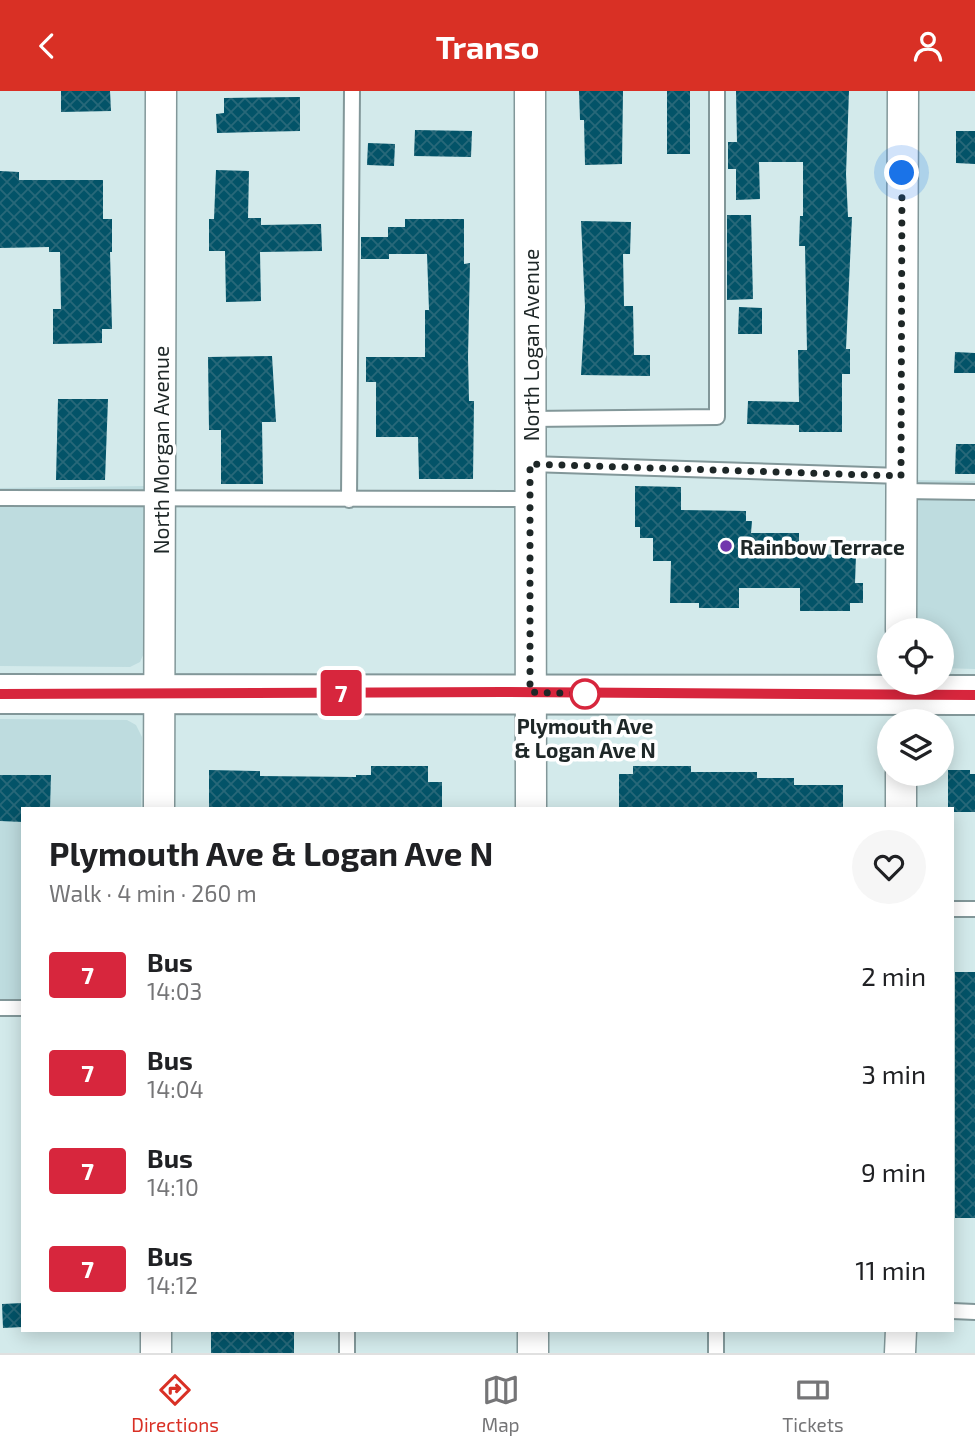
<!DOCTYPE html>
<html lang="en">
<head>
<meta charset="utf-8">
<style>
	:root { --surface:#fff; --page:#f6f6f6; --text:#202124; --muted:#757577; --line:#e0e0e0; --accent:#d93025 }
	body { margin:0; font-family:"Exo 2",sans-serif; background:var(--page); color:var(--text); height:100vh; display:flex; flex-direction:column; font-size:26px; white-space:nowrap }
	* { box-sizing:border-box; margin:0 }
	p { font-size:23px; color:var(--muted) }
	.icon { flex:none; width:38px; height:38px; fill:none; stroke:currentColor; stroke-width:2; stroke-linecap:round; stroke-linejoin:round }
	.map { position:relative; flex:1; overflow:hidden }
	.drawer { position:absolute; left:21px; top:716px; width:933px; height:525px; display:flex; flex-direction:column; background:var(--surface); border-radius:0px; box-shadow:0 4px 18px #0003 }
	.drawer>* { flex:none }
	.badge { padding:0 14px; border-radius:5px; font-size:24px; line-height:46px }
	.controls { position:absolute; left:877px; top:527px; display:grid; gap:14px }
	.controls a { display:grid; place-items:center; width:77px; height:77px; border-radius:50%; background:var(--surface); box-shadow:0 4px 18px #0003; font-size:35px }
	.you { position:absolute; width:35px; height:35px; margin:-18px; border:5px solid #fff; border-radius:50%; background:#1a73e8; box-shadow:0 0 0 10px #1a73e833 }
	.map>.badge { position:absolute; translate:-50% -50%; box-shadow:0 0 0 4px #fff }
	.round { display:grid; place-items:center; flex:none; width:74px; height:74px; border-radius:37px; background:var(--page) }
	.overview { display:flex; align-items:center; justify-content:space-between; height:119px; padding:0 28px }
	h1 { font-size:33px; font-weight:700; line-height:52px }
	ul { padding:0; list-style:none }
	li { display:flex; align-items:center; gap:21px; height:98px; padding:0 28px }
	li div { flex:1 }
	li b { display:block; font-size:26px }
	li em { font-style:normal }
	li .badge { min-width:77px; font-weight:700; text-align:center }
	header { display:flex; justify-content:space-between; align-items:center; height:91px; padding:0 28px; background:var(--accent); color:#fff; font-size:32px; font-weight:700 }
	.tabs { display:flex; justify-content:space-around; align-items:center; height:98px; border-top:2px solid var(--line); background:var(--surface); font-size:19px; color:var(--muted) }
	.tabs a { display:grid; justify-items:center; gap:4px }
	.tabs .on { color:var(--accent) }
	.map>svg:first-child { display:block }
	.built { fill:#bedcdf }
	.building { fill:url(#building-cross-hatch) }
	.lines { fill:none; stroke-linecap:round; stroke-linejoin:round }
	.lane-casing { stroke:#829799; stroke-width:18 }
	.street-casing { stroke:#829799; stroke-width:33 }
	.secondary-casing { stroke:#829799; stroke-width:42 }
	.lane { stroke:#fff; stroke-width:14 }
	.street { stroke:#fff; stroke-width:30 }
	.secondary { stroke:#fff; stroke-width:38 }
	.line-casing { stroke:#fff; stroke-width:16 }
	.line { stroke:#d7263d; stroke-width:10 }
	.walk { stroke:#1e2727; stroke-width:7; stroke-dasharray:0 12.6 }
	.poi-dot { fill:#7237ad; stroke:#fff; stroke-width:2.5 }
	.stop-dot { fill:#fff; stroke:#d7263d; stroke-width:3.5 }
	.labels { text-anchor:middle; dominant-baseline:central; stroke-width:7; stroke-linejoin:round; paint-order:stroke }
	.street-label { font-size:21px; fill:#1e2727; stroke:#fff }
	.poi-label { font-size:21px; font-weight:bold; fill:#1e2727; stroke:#fff; text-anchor:start }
	.stop-label { font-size:21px; font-weight:bold; fill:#1e2727; stroke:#fff }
</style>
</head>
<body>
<header><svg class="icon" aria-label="back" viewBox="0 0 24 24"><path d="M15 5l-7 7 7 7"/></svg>Transo<svg class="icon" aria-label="person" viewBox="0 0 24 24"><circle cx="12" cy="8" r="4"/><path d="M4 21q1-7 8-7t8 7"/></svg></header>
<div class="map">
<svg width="975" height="1262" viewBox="0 0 975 1262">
	<defs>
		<pattern id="building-cross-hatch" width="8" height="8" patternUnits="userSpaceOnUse" patternTransform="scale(1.75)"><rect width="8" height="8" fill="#035368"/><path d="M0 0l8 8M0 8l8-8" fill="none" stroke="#286879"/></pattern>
	</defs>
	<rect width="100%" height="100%" fill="#d3eaeb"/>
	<path class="built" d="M 914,389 L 975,390 L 975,578 L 942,577 L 942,539 L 913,539 Z
		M 146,395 L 144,562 L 140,571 L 130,576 L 0,575 L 0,397 Z
		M 0,628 L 127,629 L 136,634 L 142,646 L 141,717 L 23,718 L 23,911 L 0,911 Z"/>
	<path class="building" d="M 61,0 L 110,0 L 111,20 L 61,21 Z
		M 579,0 L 623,0 L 622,73 L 585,74 L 584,29 L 580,29 Z
		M 667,0 L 690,0 L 690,63 L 667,63 Z
		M 736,0 L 849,0 L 846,83 L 848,126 L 852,126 L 846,258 L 850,258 L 850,283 L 842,283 L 842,341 L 799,341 L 799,334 L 747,333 L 748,310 L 799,311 L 798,259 L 807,259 L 805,155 L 799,155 L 800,125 L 803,125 L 803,71 L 759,71 L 760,108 L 736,109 L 736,78 L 728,78 L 728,51 L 737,51 Z
		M 300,6 L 300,40 L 217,42 L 216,23 L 224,22 L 224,7 Z
		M 415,39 L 472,40 L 471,66 L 414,65 Z
		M 956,40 L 975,40 L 975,73 L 956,72 Z
		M 368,52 L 395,53 L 394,75 L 367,74 Z
		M 216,79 L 249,80 L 248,127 L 261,127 L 261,134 L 321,133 L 322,160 L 260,161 L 261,210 L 226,211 L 225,160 L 209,160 L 209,128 L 214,128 Z
		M 0,80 L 19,81 L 19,89 L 103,89 L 103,128 L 112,128 L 112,161 L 110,161 L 112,238 L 102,238 L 102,252 L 53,253 L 53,218 L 61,218 L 60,161 L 49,161 L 49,156 L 0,157 Z
		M 727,124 L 751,124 L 753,208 L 727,209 Z
		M 405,128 L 464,128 L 464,173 L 470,172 L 468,266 L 469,310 L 474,310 L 473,388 L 419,388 L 418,346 L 376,346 L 376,291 L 366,291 L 366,266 L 425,266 L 425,219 L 429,219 L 427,163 L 389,163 L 389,168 L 361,168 L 361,146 L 388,146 L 388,136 L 405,136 Z
		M 581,130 L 631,131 L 630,163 L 623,163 L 624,215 L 633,215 L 634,264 L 650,264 L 650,285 L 581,284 L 585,216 Z
		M 739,216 L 762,217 L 762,243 L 738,243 Z
		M 955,261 L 975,262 L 975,282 L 954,282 Z
		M 272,265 L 276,331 L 262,331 L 263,393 L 221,393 L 221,339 L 209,339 L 208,266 Z
		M 58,308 L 108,308 L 105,389 L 56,389 Z
		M 956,353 L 975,353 L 975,383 L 955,383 Z
		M 635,395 L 681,396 L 681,419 L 746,420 L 746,430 L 752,430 L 751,442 L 799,442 L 799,463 L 856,464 L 855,492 L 863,492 L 863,512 L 850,512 L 850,520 L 800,520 L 800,497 L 739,497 L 739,517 L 699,517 L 699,512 L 670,512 L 671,470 L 653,470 L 653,447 L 640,447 L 640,436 L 635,436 Z
		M 371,675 L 428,675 L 428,691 L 442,691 L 442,718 L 209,718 L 209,679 L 260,680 L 260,685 L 356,686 L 356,684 L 371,684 Z
		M 633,675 L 691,675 L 691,681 L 757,681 L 757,687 L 794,687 L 794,694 L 843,694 L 843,718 L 619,718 L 619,683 L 633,683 Z
		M 948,679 L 970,679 L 970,683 L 975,683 L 975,721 L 952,721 L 948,718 Z
		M 0,684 L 51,684 L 50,718 L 23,718 L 23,731 L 0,730 Z
		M 955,881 L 975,881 L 975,1127 L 955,1127 Z
		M 23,1212 L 23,1236 L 3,1237 L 2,1213 Z
		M 211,1239 L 294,1239 L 294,1262 L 211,1262 Z"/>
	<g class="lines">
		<g class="lane-casing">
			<path id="lane" d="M 530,328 L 717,326 L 717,0
				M 530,373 L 901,385
				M 901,400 L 975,401
				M 0,407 L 530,408
				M 349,409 L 352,0
				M 952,818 L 975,818
				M 0,917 L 23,917
				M 952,1220 L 975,1221
				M 347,1239 L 347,1262
				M 716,1239 L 716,1262"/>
		</g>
		<g class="street-casing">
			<path id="street" d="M 530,0 L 531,718
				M 901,539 L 903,0
				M 901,682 L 901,718
				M 159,718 L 161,0
				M 533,1239 L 533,1262
				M 156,1262 L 156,1239
				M 900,1262 L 901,1239"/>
		</g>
		<g class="secondary-casing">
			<path id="secondary" d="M 0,603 L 975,604"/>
		</g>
		<use href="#lane" class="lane"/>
		<use href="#street" class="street"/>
		<use href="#secondary" class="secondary"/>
	</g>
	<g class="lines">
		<g class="line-casing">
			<path id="line" d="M 0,603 L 503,601 L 975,604"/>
		</g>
		<use href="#line" class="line"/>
		<path class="walk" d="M 585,603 L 530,601 L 530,373 L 901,385 L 902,82"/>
	</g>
	<circle class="poi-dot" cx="726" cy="455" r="7"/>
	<circle class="stop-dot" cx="585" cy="603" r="14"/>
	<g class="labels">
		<g class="street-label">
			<text transform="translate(530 254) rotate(-90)">North Logan Avenue</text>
			<text transform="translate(160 359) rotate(-90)">North Morgan Avenue</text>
		</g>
		<g class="poi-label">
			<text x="740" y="455">Rainbow Terrace</text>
		</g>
		<g class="stop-label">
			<text x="585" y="634">Plymouth Ave<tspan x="585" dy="24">&amp; Logan Ave N</tspan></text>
		</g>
	</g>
</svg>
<div class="controls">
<a><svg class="icon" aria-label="locate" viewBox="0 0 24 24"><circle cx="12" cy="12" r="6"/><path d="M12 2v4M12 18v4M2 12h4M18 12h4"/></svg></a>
<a><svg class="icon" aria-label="layers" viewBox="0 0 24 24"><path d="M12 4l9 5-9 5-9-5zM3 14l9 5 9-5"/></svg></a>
</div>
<div class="you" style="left:902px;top:82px"></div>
<b class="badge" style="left:341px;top:602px;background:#d7263d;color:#fff">7</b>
<section class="drawer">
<div class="overview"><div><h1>Plymouth Ave &amp; Logan Ave N</h1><p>Walk · 4 min · 260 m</p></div><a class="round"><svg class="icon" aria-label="heart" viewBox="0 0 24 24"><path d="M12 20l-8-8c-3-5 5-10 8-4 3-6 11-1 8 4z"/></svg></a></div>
<ul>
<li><span class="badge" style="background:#d7263d;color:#fff">7</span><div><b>Bus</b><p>14:03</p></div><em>2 min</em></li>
<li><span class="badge" style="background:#d7263d;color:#fff">7</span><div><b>Bus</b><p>14:04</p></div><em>3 min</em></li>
<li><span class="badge" style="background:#d7263d;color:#fff">7</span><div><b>Bus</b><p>14:10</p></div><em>9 min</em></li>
<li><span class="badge" style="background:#d7263d;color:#fff">7</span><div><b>Bus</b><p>14:12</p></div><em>11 min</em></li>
</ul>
</section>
</div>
<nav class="tabs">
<a class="on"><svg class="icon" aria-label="directions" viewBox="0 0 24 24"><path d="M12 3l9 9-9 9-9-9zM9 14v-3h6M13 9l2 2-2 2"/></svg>Directions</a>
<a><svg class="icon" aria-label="map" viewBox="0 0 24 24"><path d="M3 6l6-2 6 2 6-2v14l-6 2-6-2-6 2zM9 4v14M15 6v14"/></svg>Map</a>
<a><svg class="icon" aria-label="tickets" viewBox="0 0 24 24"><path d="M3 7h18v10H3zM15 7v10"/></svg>Tickets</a>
</nav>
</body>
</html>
